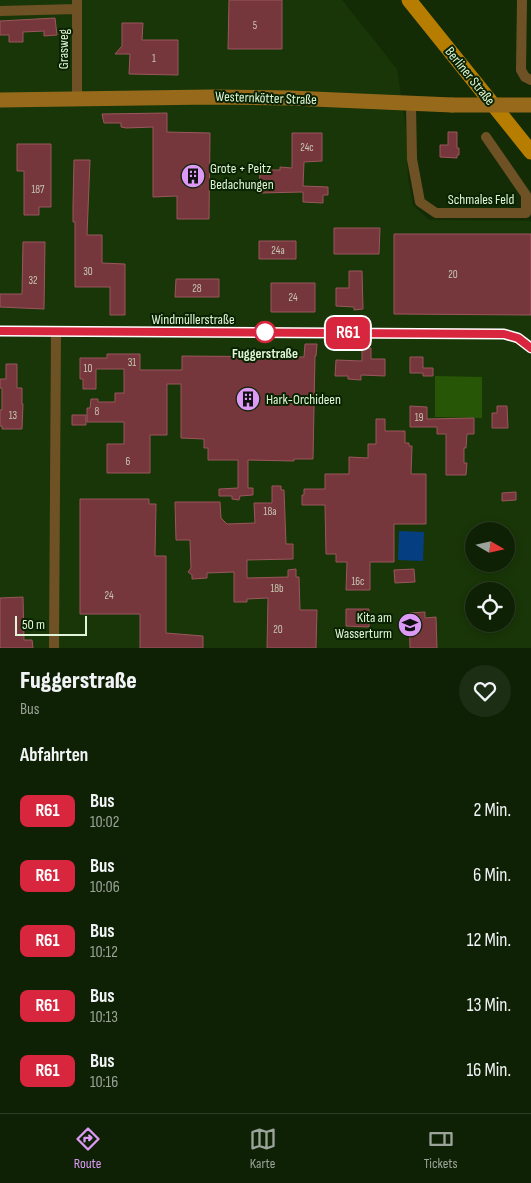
<!DOCTYPE html>
<html lang="de">
<head>
<meta charset="utf-8">
<style>
	:root { --surface:#0e2104; --page:#1c2e13; --text:#f1f3f6; --muted:#9ba39a; --line:#2e3e26; --accent:#dc99f5 }
	body { margin:0; font-family:"Sofia Sans Condensed",sans-serif; background:var(--page); color:var(--text); height:100vh; display:flex; flex-direction:column; font-size:19px; white-space:nowrap }
	* { box-sizing:border-box; margin:0 }
	p { font-size:16px; color:var(--muted) }
	.icon { flex:none; width:28px; height:28px; fill:none; stroke:currentColor; stroke-width:2; stroke-linecap:round; stroke-linejoin:round }
	.map { position:relative; height:648px; overflow:hidden }
	.panel { display:flex; flex-direction:column; background:var(--surface); flex:1 }
	.panel>* { flex:none }
	.badge { padding:0 10px; border-radius:8px; font-size:18px; line-height:32px }
	.needle { width:32px; rotate:99deg }
	.controls { position:absolute; left:465px; top:522px; display:grid; gap:10px }
	.controls a { display:grid; place-items:center; width:50px; height:50px; border-radius:50%; background:var(--surface); box-shadow:0 2px 8px #0003,0 0 0 1px var(--line); font-size:25px }
	.scale { position:absolute; left:15px; bottom:12px; width:72px; box-sizing:border-box; padding-left:5px; border:2px solid #e0f5d8; border-top:0; font-size:14px; line-height:18px; white-space:nowrap; color:#e0f5d8; -webkit-text-stroke:4px #092200; paint-order:stroke }
	.map>.badge { position:absolute; translate:-50% -50%; box-shadow:0 0 0 2px #fff }
	h2 { padding:0 20px; font-size:19px; line-height:45px }
	.round { display:grid; place-items:center; flex:none; width:52px; height:52px; border-radius:26px; background:var(--page) }
	.summary { display:flex; align-items:center; justify-content:space-between; height:85px; padding:0 20px }
	h1 { font-size:24px; font-weight:800; line-height:38px }
	ul { padding:0; list-style:none }
	li { display:flex; align-items:center; gap:15px; height:65px; padding:0 20px }
	li div { flex:1 }
	li b { display:block; font-size:19px }
	li em { font-style:normal }
	li .badge { min-width:55px; font-weight:700; text-align:center }
	.tabs { display:flex; justify-content:space-around; align-items:center; height:70px; border-top:1px solid var(--line); background:var(--surface); font-size:14px; color:var(--muted) }
	.tabs a { display:grid; justify-items:center; gap:2px }
	.tabs .selected { color:var(--accent) }
	.map>svg:first-child { display:block }
	.built { fill:#193608; fill-rule:evenodd }
	.green { fill:#275606 }
	.water { fill:#053f82 }
	.building { fill:#76373c; stroke:#9a575c }
	.lines { fill:none; stroke-linecap:round; stroke-linejoin:round }
	.street { stroke:#6e5226; stroke-width:10 }
	.secondary { stroke:#976a1b; stroke-width:15 }
	.primary { stroke:#b77d00; stroke-width:15 }
	.secondary-bridge { stroke:#976a1b; stroke-width:15 }
	.line-casing { stroke:#fff; stroke-width:11 }
	.line { stroke:#d7263d; stroke-width:8 }
	.stop-dot { fill:#fff; stroke:#d7263d; stroke-width:2.5 }
	.labels { text-anchor:middle; dominant-baseline:central; stroke-width:4; stroke-linejoin:round; paint-order:stroke }
	.number-label { font-size:11px; fill:#c6c6b1 }
	.street-label { font-size:14px; fill:#e0f5d8; stroke:#092200 }
	.poi-label { font-size:14px; fill:#e0f5d8; stroke:#092200; text-anchor:start }
	.stop-label { font-size:14px; font-weight:bold; fill:#e0f5d8; stroke:#092200 }
</style>
</head>
<body>
<div class="map">
<svg width="531" height="648" viewBox="0 0 531 648">
	<rect width="100%" height="100%" fill="#132c05"/>
	<path class="built" d="M 0,0 L 342,0 L 397,69 L 406,129 L 408,177 L 413,205 L 429,220 L 531,221 L 531,648 L 0,648 ZM 474,531 L 506,531 L 506,564 L 474,564 ZM 474,591 L 506,591 L 506,624 L 474,624 Z"/>
	<path class="green" d="M 435,376 L 482,377 L 482,418 L 435,417 Z"/>
	<path class="water" d="M 399,531 L 424,532 L 423,561 L 398,560 Z"/>
	<path class="building" d="M 229,0 L 282,0 L 282,49 L 228,49 Z
		M 55,18 L 57,35 L 44,36 L 44,31 L 23,32 L 23,42 L 9,42 L 9,35 L 0,35 L 0,21 Z
		M 122,23 L 143,23 L 142,40 L 178,40 L 178,75 L 129,74 L 130,54 L 115,54 L 122,46 Z
		M 167,113 L 167,132 L 210,133 L 209,219 L 177,219 L 177,196 L 153,197 L 153,127 L 126,128 L 121,127 L 121,123 L 104,123 L 102,114 Z
		M 448,132 L 457,132 L 457,148 L 459,148 L 459,155 L 457,155 L 457,158 L 440,157 L 440,145 L 448,145 Z
		M 292,133 L 322,133 L 322,161 L 304,162 L 303,186 L 328,187 L 328,195 L 323,195 L 323,203 L 303,202 L 303,192 L 259,193 L 260,170 L 280,170 L 280,167 L 292,168 Z
		M 17,144 L 51,144 L 51,207 L 39,207 L 39,215 L 24,215 L 24,171 L 17,171 Z
		M 74,160 L 90,160 L 87,235 L 102,235 L 102,263 L 125,264 L 125,315 L 110,315 L 110,287 L 75,287 L 75,222 L 73,222 L 73,206 Z
		M 334,228 L 380,228 L 379,254 L 334,254 Z
		M 394,234 L 531,234 L 531,315 L 394,314 Z
		M 259,241 L 296,241 L 296,259 L 259,259 Z
		M 23,242 L 45,242 L 44,309 L 0,307 L 0,294 L 22,294 Z
		M 349,271 L 362,271 L 363,309 L 354,310 L 354,307 L 336,306 L 336,288 L 349,288 Z
		M 176,279 L 219,279 L 219,297 L 175,297 Z
		M 271,283 L 315,283 L 315,312 L 271,312 Z
		M 305,344 L 317,344 L 316,356 L 315,356 L 313,459 L 294,459 L 294,461 L 248,460 L 248,488 L 253,488 L 253,495 L 240,496 L 239,500 L 232,499 L 232,496 L 219,496 L 219,489 L 238,488 L 238,460 L 208,460 L 208,448 L 204,448 L 204,439 L 181,438 L 181,384 L 167,384 L 167,435 L 150,435 L 150,473 L 107,473 L 107,444 L 124,444 L 124,422 L 87,422 L 87,408 L 90,408 L 91,399 L 98,399 L 98,402 L 115,402 L 115,393 L 124,393 L 124,369 L 96,369 L 96,389 L 83,389 L 83,379 L 80,379 L 80,358 L 107,358 L 107,354 L 140,354 L 140,370 L 182,370 L 182,356 L 304,357 Z
		M 362,348 L 371,348 L 371,359 L 385,359 L 385,376 L 361,375 L 361,380 L 348,379 L 348,376 L 335,376 L 336,360 L 362,361 Z
		M 410,357 L 423,357 L 423,368 L 433,368 L 433,376 L 423,376 L 423,373 L 410,373 Z
		M 6,364 L 17,364 L 17,388 L 22,388 L 22,404 L 23,404 L 22,429 L 2,429 L 2,426 L 0,426 L 0,410 L 2,410 L 2,388 L 0,388 L 0,379 L 6,379 Z
		M 410,406 L 427,407 L 427,419 L 474,418 L 474,434 L 467,434 L 466,448 L 464,448 L 464,463 L 467,463 L 466,475 L 446,475 L 446,434 L 437,434 L 437,427 L 410,427 Z
		M 497,406 L 507,406 L 508,428 L 492,428 L 492,413 L 497,413 Z
		M 72,415 L 86,415 L 86,425 L 72,425 Z
		M 376,419 L 385,419 L 385,431 L 405,431 L 405,443 L 409,443 L 409,446 L 412,446 L 411,474 L 426,474 L 426,524 L 394,524 L 394,562 L 370,562 L 370,590 L 346,590 L 347,562 L 336,562 L 336,554 L 326,554 L 325,505 L 302,505 L 302,495 L 304,495 L 304,489 L 325,489 L 325,474 L 349,474 L 349,457 L 368,458 L 368,444 L 376,444 Z
		M 272,486 L 281,486 L 281,490 L 284,490 L 286,544 L 293,544 L 293,559 L 247,560 L 247,578 L 288,577 L 288,570 L 296,569 L 296,577 L 299,577 L 300,610 L 317,610 L 316,648 L 267,648 L 268,598 L 247,599 L 247,602 L 234,602 L 234,572 L 207,573 L 207,578 L 192,579 L 192,575 L 188,572 L 191,568 L 190,540 L 176,540 L 175,502 L 220,502 L 221,518 L 227,524 L 255,523 L 254,503 L 272,503 Z
		M 516,492 L 516,500 L 502,501 L 502,493 Z
		M 80,499 L 149,499 L 149,504 L 156,504 L 155,556 L 166,556 L 166,633 L 203,636 L 203,648 L 140,648 L 140,614 L 80,614 Z
		M 414,569 L 415,582 L 395,583 L 394,570 Z
		M 23,597 L 24,640 L 32,640 L 33,648 L 0,648 L 0,598 Z
		M 346,609 L 369,609 L 369,627 L 346,626 Z
		M 425,612 L 425,618 L 436,617 L 437,648 L 410,648 L 409,613 Z"/>
	<g class="lines">
		<path class="street" d="M 522,0 L 521,70 L 525,77 L 531,80
			M 0,11 L 77,9
			M 77,98 L 77,0
			M 411,105 L 412,159 L 420,202 L 436,213 L 526,213 L 526,195 L 486,137
			M 0,331 L 504,334 L 518,338 L 531,348
			M 54,648 L 56,332"/>
		<path class="secondary" d="M 0,100 L 211,97 L 290,98 L 452,105"/>
		<path class="primary" d="M 409,0 L 531,152"/>
		<path class="secondary-bridge" d="M 452,105 L 531,105"/>
	</g>
	<g class="lines">
		<g class="line-casing">
			<path id="line" d="M 0,331 L 504,334 L 518,338 L 531,348"/>
		</g>
		<use href="#line" class="line"/>
	</g>
	<defs>
		<g id="building-disc" transform="scale(1.25)"><circle r="9.5" fill="#dc99f5" stroke="#092200"/><path d="M-4-6H4V6H1V3H-1V6H-4ZM-2.5-4.3h1.7v1.8h-1.7ZM.8-4.3h1.7v1.8H.8ZM-2.5-1h1.7V.8h-1.7ZM.8-1h1.7V.8H.8Z" fill="#111"/></g>
		<g id="school-disc" transform="scale(1.25)"><circle r="9.5" fill="#dc99f5" stroke="#092200"/><path d="M0-5L7-2L0 1L-7-2ZM-4 1L0 2.5L4 1V4Q0 6-4 4Z" fill="#111"/></g>
	</defs>
	<g fill-rule="evenodd">
		<use href="#building-disc" x="193" y="176"/>
		<use href="#building-disc" x="248" y="399"/>
		<use href="#school-disc" x="410" y="625"/>
	</g>
	<circle class="stop-dot" cx="265" cy="332" r="10"/>
	<g class="labels">
		<g class="number-label">
			<text x="255" y="25">5</text>
			<text x="154" y="58">1</text>
			<text x="307" y="147">24c</text>
			<text x="38" y="189">187</text>
			<text x="278" y="250">24a</text>
			<text x="88" y="271">30</text>
			<text x="453" y="274">20</text>
			<text x="33" y="280">32</text>
			<text x="197" y="288">28</text>
			<text x="293" y="297">24</text>
			<text x="132" y="362">31</text>
			<text x="88" y="368">10</text>
			<text x="97" y="411">8</text>
			<text x="13" y="415">13</text>
			<text x="419" y="417">19</text>
			<text x="128" y="461">6</text>
			<text x="270" y="511">18a</text>
			<text x="358" y="581">16c</text>
			<text x="277" y="588">18b</text>
			<text x="109" y="595">24</text>
			<text x="278" y="629">20</text>
		</g>
		<g class="street-label">
			<text transform="translate(63 49) rotate(-90)">Grasweg</text>
			<text transform="translate(470 76) rotate(51)">Berliner Straße</text>
			<text transform="translate(266 98) rotate(2)">Westernkötter Straße</text>
			<text x="481" y="199">Schmales Feld</text>
			<text x="193" y="319">Windmüllerstraße</text>
		</g>
		<g class="poi-label">
			<text x="210" y="168">Grote + Peitz<tspan x="210" dy="16">Bedachungen</tspan></text>
			<text x="266" y="399">Hark-Orchideen</text>
			<text x="392" y="617" text-anchor="end">Kita am<tspan x="392" dy="16">Wasserturm</tspan></text>
		</g>
		<g class="stop-label">
			<text x="265" y="353">Fuggerstraße</text>
		</g>
	</g>
</svg>
<div class="controls">
<a><svg class="needle" viewBox="-14 -14 28 28"><path d="M0-13l5 13h-10z" fill="#e53935"/><path d="M0 13l5-13h-10z" fill="#9ba39a"/></svg></a>
<a><svg class="icon" aria-label="locate" viewBox="0 0 24 24"><circle cx="12" cy="12" r="6"/><path d="M12 2v4M12 18v4M2 12h4M18 12h4"/></svg></a>
</div>
<div class="scale">50 m</div>
<b class="badge" style="left:348px;top:333px;background:#d7263d;color:#fff">R61</b>
</div>
<section class="panel">
<div class="summary"><div><h1>Fuggerstraße</h1><p>Bus</p></div><a class="round"><svg class="icon" aria-label="heart" viewBox="0 0 24 24"><path d="M12 20l-8-8c-3-5 5-10 8-4 3-6 11-1 8 4z"/></svg></a></div>
<h2>Abfahrten</h2>
<ul>
<li><span class="badge" style="background:#d7263d;color:#fff">R61</span><div><b>Bus</b><p>10:02</p></div><em>2 Min.</em></li>
<li><span class="badge" style="background:#d7263d;color:#fff">R61</span><div><b>Bus</b><p>10:06</p></div><em>6 Min.</em></li>
<li><span class="badge" style="background:#d7263d;color:#fff">R61</span><div><b>Bus</b><p>10:12</p></div><em>12 Min.</em></li>
<li><span class="badge" style="background:#d7263d;color:#fff">R61</span><div><b>Bus</b><p>10:13</p></div><em>13 Min.</em></li>
<li><span class="badge" style="background:#d7263d;color:#fff">R61</span><div><b>Bus</b><p>10:16</p></div><em>16 Min.</em></li>
</ul>
</section>
<nav class="tabs">
<a class="selected"><svg class="icon" aria-label="directions" viewBox="0 0 24 24"><path d="M12 3l9 9-9 9-9-9zM9 14v-3h6M13 9l2 2-2 2"/></svg>Route</a>
<a><svg class="icon" aria-label="map" viewBox="0 0 24 24"><path d="M3 6l6-2 6 2 6-2v14l-6 2-6-2-6 2zM9 4v14M15 6v14"/></svg>Karte</a>
<a><svg class="icon" aria-label="tickets" viewBox="0 0 24 24"><path d="M3 7h18v10H3zM15 7v10"/></svg>Tickets</a>
</nav>
</body>
</html>
